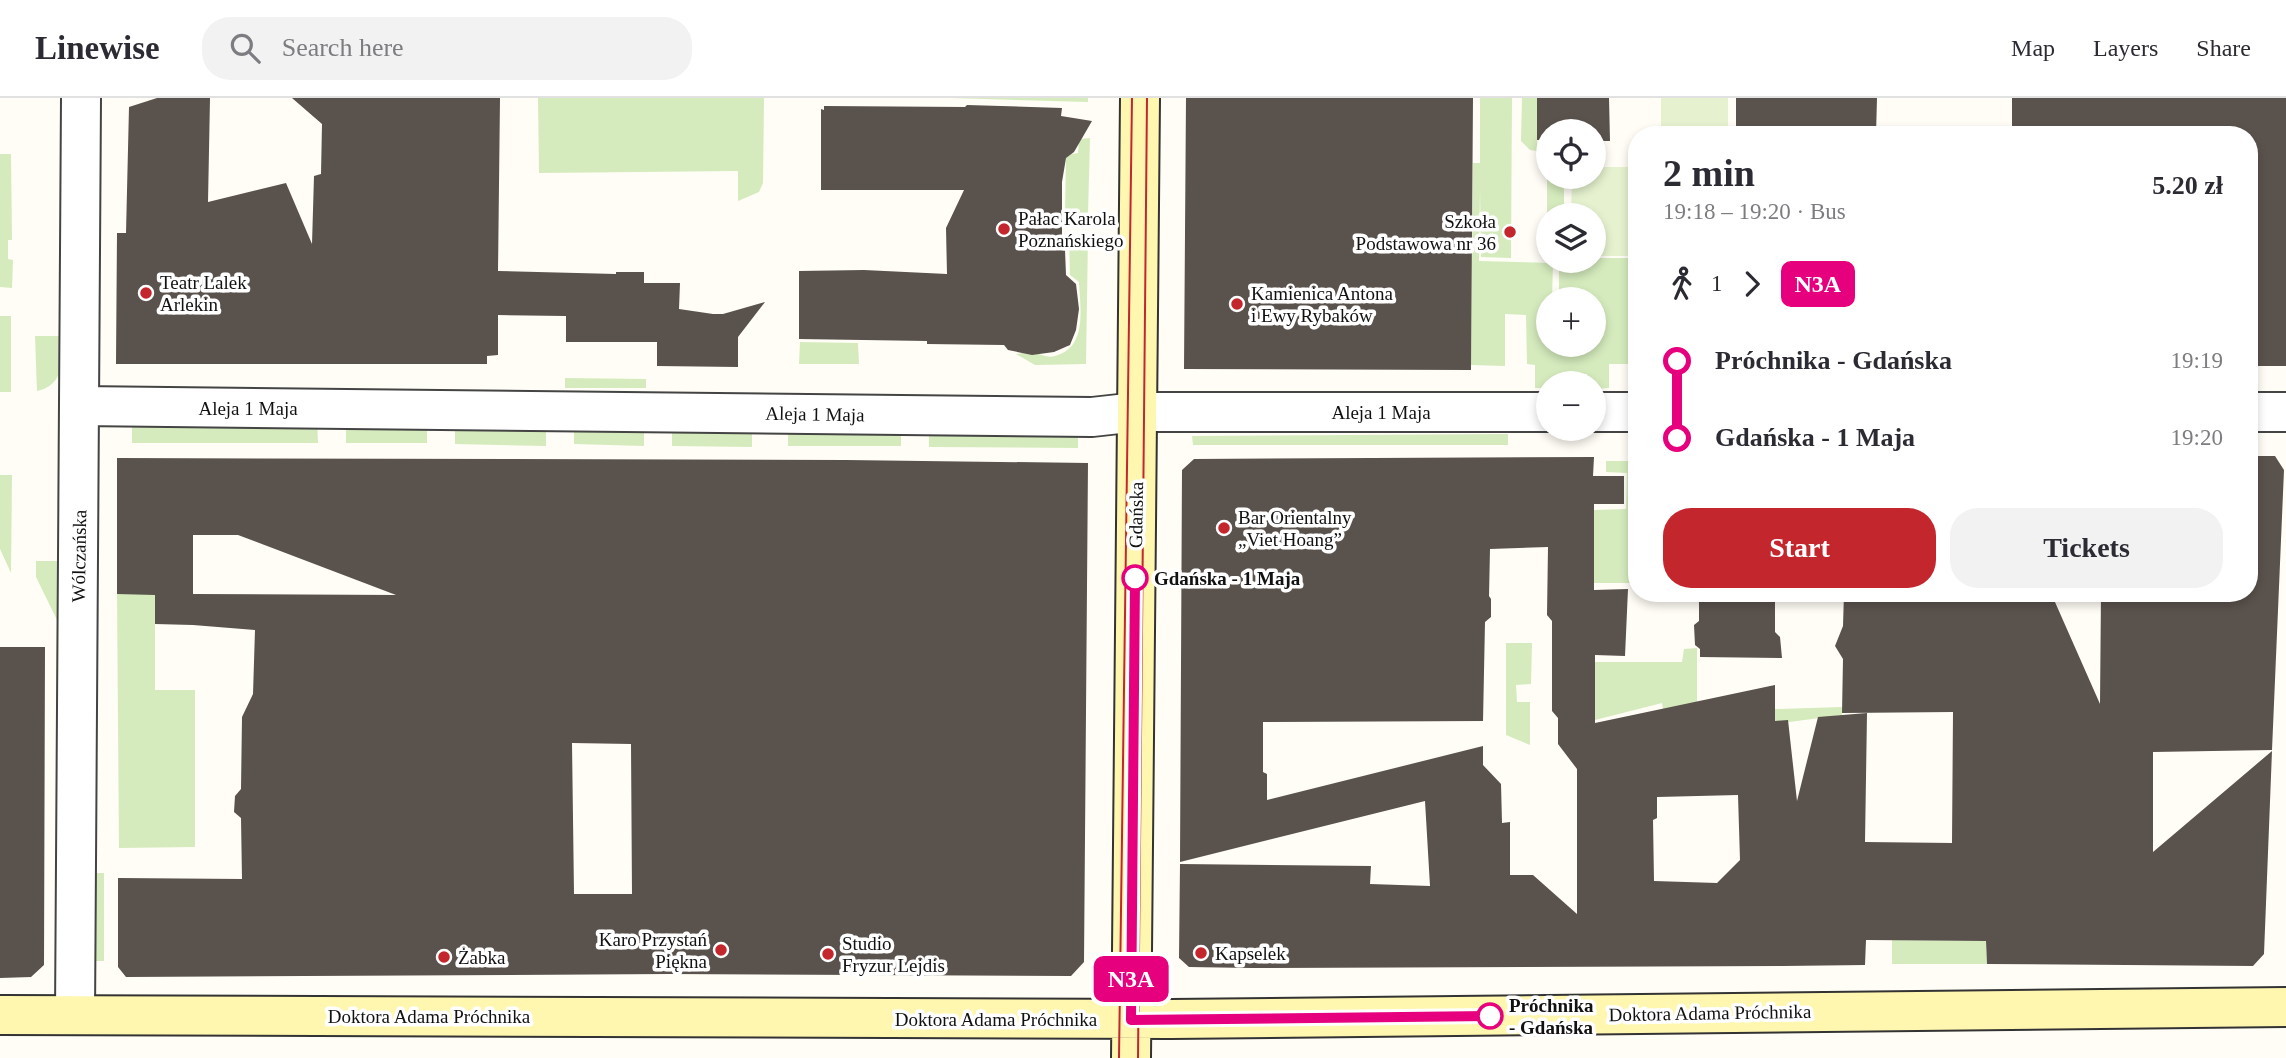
<!DOCTYPE html>
<html lang="en">
<head>
<meta charset="utf-8">
<style>
	:root { --surface:#fff; --page:#f2f2f3; --text:#2b2b33; --muted:#7c7c81; --line:#e1e1e2; --accent:#c4262e }
	body { margin:0; font-family:"Times New Roman",serif; background:var(--page); color:var(--text); height:100vh; display:flex; flex-direction:column; font-size:26px; white-space:nowrap }
	* { box-sizing:border-box; margin:0 }
	p { font-size:23px; color:var(--muted) }
	.icon { flex:none; width:38px; height:38px; fill:none; stroke:currentColor; stroke-width:2; stroke-linecap:round; stroke-linejoin:round }
	.map { position:relative; flex:1; overflow:hidden }
	.details { position:absolute; left:1628px; top:28px; width:630px; height:476px; display:flex; flex-direction:column; background:var(--surface); border-radius:28px; box-shadow:0 4px 10px #0003 }
	.details>* { flex:none }
	.badge { padding:0 14px; border-radius:10px; font-size:24px; line-height:46px }
	.fabs { position:absolute; left:1536px; top:21px; display:grid; gap:14px }
	.fabs a { display:grid; place-items:center; width:70px; height:70px; border-radius:50%; background:var(--surface); box-shadow:0 4px 10px #0003; font-size:35px }
	.map>.badge { position:absolute; translate:-50% -50%; box-shadow:0 0 0 4px #fff }
	.legs { display:flex; align-items:center; gap:10px; height:77px; padding:0 35px; font-size:23px }
	.legs p { margin-inline-start:auto }
	.summary { display:flex; align-items:center; justify-content:space-between; height:119px; padding:0 35px }
	h1 { font-size:38px; font-weight:700; line-height:52px }
	.action { display:flex; gap:14px; margin-top:auto; padding:14px 35px }
	.action a { flex:1; height:80px; border-radius:28px; background:var(--accent); color:#fff; font-size:28px; font-weight:700; line-height:80px; text-align:center }
	.action a+a { background:var(--page); color:var(--text) }
	ul { padding:0 35px; list-style:none }
	li { display:flex; align-items:center; gap:24px; height:77px; font-size:26px }
	li i { display:grid; place-items:center; width:10px; height:100%; margin:0 9px; background:currentColor }
	li i::after { content:''; width:18px; height:18px; margin:-9px; border:5px solid; border-radius:50%; background:var(--surface) }
	li p { margin-inline-start:auto }
	li:first-child i { background:linear-gradient(#0000 50%,currentColor 0) }
	li:last-child i { background:linear-gradient(currentColor 50%,#0000 0) }
	header { display:flex; align-items:center; gap:42px; box-sizing:border-box; height:98px; padding:0 35px; background:var(--surface); border-bottom:2px solid var(--line) }
	header strong { font-size:33px }
	nav { display:flex; gap:38px; margin-inline-start:auto; font-size:24px }
	.search { width:490px; height:63px; background:var(--page); display:flex; align-items:center; gap:18px; box-sizing:border-box; padding:0 24px; border-radius:28px; color:var(--muted); font-size:26px }
	.map>svg:first-child { display:block }
	.green { fill:#d5ebbd }
	.pitch { fill:#e6f2cf }
	.building { fill:#5a524d; fill-rule:evenodd }
	.lines { fill:none; stroke-linecap:round; stroke-linejoin:round }
	.street-casing { stroke:#444; stroke-width:42 }
	.secondary-casing { stroke:#333; stroke-width:42 }
	.street { stroke:#fff; stroke-width:38 }
	.secondary { stroke:#fff6b0; stroke-width:38 }
	.tram { stroke:#c4262e; stroke-width:2 }
	.line-1-casing { stroke:#fff; stroke-width:16 }
	.line-1 { stroke:#e6007e; stroke-width:10 }
	.poi-dot { fill:#c4262e; stroke:#fff; stroke-width:2.5 }
	.stop-1-dot { fill:#fff; stroke:#e6007e; stroke-width:3.5 }
	.labels { text-anchor:middle; dominant-baseline:central; stroke-width:7; stroke-linejoin:round; paint-order:stroke }
	.poi-label { font-size:19px; fill:#111; stroke:#fff; text-anchor:start }
	.street-label { font-size:19px; fill:#111; stroke:#fff }
	.stop-label { font-size:19px; font-weight:bold; fill:#111; stroke:#fff; text-anchor:start }
</style>
</head>
<body>
<header>
<strong>Linewise</strong>
<div class="search"><svg class="icon" aria-label="search" viewBox="0 0 24 24"><circle cx="10" cy="10" r="6"/><path d="M15 15l6 6"/></svg>Search here</div>
<nav><a>Map</a><a>Layers</a><a>Share</a></nav>
</header>
<div class="map">
<svg width="2286" height="960" viewBox="0 0 2286 960">
	<rect width="100%" height="100%" fill="#fffdf5"/>
	<path class="green" d="M 538,0 L 764,0 L 763,85 L 759,94 L 738,103 L 738,73 L 539,75 Z
		M 951,0 L 1088,0 L 1088,4 Z
		M 1480,0 L 1512,0 L 1511,160 L 1481,159 L 1480,92 L 1479,163 L 1553,165 L 1552,201 L 1549,201 L 1549,221 L 1547,221 L 1549,247 L 1594,247 L 1594,201 L 1559,201 L 1559,165 L 1594,163 L 1594,160 L 1636,160 L 1636,266 L 1609,266 L 1609,290 L 1594,291 L 1594,285 L 1588,285 L 1587,276 L 1558,276 L 1558,285 L 1549,285 L 1549,290 L 1535,290 L 1535,267 L 1527,266 L 1526,217 L 1505,216 L 1505,268 L 1471,267 L 1473,65 L 1480,65 Z
		M 1522,0 L 1537,0 L 1537,53 L 1530,52 L 1521,43 Z
		M 1090,40 L 1088,116 L 1065,117 L 1066,57 L 1078,55 L 1079,41 Z
		M 0,56 L 11,56 L 12,142 L 8,142 L 8,161 L 13,162 L 12,190 L 0,189 Z
		M 1547,68 L 1549,79 L 1564,79 L 1564,117 L 1549,117 L 1549,158 L 1547,158 Z
		M 1069,138 L 1088,138 L 1086,266 L 1035,267 L 1016,256 C 1020,256 1024,254 1028,254 C 1037,253 1045,261 1055,258 C 1088,250 1080,209 1079,184 L 1070,177 Z
		M 0,218 L 11,218 L 11,294 L 0,294 Z
		M 35,238 L 63,238 C 62,262 65,287 37,293 Z
		M 800,244 L 858,245 L 859,266 L 799,266 Z
		M 565,280 L 646,281 L 646,290 L 565,290 Z
		M 132,319 L 317,319 L 318,345 L 132,345 Z
		M 346,319 L 359,319 L 359,332 L 427,332 L 427,345 L 346,345 Z
		M 574,320 L 644,321 L 644,348 L 574,346 Z
		M 752,321 L 752,349 L 672,348 L 672,333 L 739,335 Z
		M 455,332 L 546,333 L 546,348 L 455,346 Z
		M 788,333 L 901,334 L 901,348 L 788,348 Z
		M 929,334 L 1078,335 L 1078,350 L 929,349 Z
		M 1508,336 L 1508,347 L 1193,347 L 1192,338 Z
		M 1606,363 L 1636,363 L 1636,485 L 1594,485 L 1594,412 L 1626,411 L 1627,375 L 1606,374 Z
		M 0,377 L 12,377 L 11,475 L 0,451 Z
		M 36,463 L 64,463 L 64,622 L 56,622 L 57,522 L 36,479 Z
		M 117,496 L 155,496 L 155,592 L 195,592 L 195,749 L 119,750 Z
		M 1506,545 L 1532,545 L 1531,586 L 1516,587 L 1517,604 L 1530,604 L 1530,647 L 1506,637 Z
		M 1697,550 L 1697,620 L 1668,644 L 1662,605 L 1595,622 L 1595,564 L 1682,564 L 1684,551 Z
		M 1842,609 L 1842,617 L 1775,626 L 1775,611 Z
		M 94,775 L 104,775 L 104,863 L 94,863 Z
		M 1892,842 L 1986,843 L 1987,866 L 1892,866 Z"/>
	<path class="pitch" d="M 1661,0 L 1728,0 L 1728,37 L 1661,37 Z
		M 1594,69 L 1636,69 L 1636,158 L 1594,158 L 1594,117 L 1571,117 L 1572,79 L 1594,79 Z"/>
	<path class="building" d="M 157,0 L 210,0 L 208,104 L 286,85 L 312,146 L 314,78 L 321,76 L 322,26 L 292,0 L 500,0 L 498,173 L 616,176 L 616,174 L 644,174 L 644,185 L 680,185 L 679,211 L 713,216 L 723,216 L 765,204 L 738,239 L 738,269 L 657,268 L 657,244 L 566,244 L 566,218 L 498,217 L 498,257 L 487,258 L 487,266 L 116,266 L 117,135 L 126,135 L 129,9 Z
		M 1186,0 L 1473,0 L 1471,272 L 1184,271 Z
		M 1537,0 L 1609,0 L 1610,43 L 1594,43 L 1594,33 L 1549,33 L 1549,42 L 1537,42 Z
		M 1736,0 L 1877,0 L 1876,37 L 1736,37 Z
		M 2012,0 L 2286,0 L 2286,268 L 2249,268 L 2249,37 L 2012,37 Z
		M 967,7 L 1062,10 L 1061,18 L 1092,23 L 1074,54 L 1066,60 L 1062,84 L 1062,152 L 1065,152 L 1066,177 L 1076,186 L 1079,211 L 1076,232 L 1070,247 L 1054,254 L 1032,257 L 1008,252 L 1004,247 L 927,246 L 927,243 L 799,241 L 799,173 L 864,172 L 947,176 L 946,130 L 964,92 L 821,92 L 821,11 L 824,12 L 824,8 L 965,9 Z
		M 2249,358 L 2275,358 L 2284,372 L 2272,652 L 2153,654 L 2153,754 L 2272,653 L 2264,856 L 2253,868 L 1987,866 L 1986,843 L 1866,842 L 1865,867 L 1783,868 L 1251,870 L 1189,869 L 1179,860 L 1180,766 L 1371,768 L 1370,786 L 1430,788 L 1425,703 L 1180,764 L 1182,372 L 1194,361 L 1594,359 L 1593,378 L 1624,378 L 1624,406 L 1594,406 L 1594,492 L 1628,491 L 1625,558 L 1595,557 L 1595,625 L 1775,587 L 1775,623 L 1788,622 L 1797,703 L 1818,619 L 1867,615 L 1865,744 L 1952,745 L 1953,614 L 1842,615 L 1843,561 L 1835,548 L 1843,528 L 1844,495 L 2051,495 L 2100,606 L 2101,495 L 2249,495 ZM 1548,449 L 1547,517 L 1552,523 L 1552,613 L 1558,620 L 1558,646 L 1577,671 L 1577,816 L 1533,777 L 1510,777 L 1510,724 L 1502,725 L 1501,686 L 1483,667 L 1483,648 L 1267,702 L 1267,676 L 1263,674 L 1263,624 L 1483,623 L 1485,524 L 1491,519 L 1491,501 L 1489,498 L 1490,451 ZM 1738,697 L 1740,762 L 1717,785 L 1654,783 L 1653,722 L 1657,720 L 1657,699 Z
		M 117,360 L 846,362 L 1088,365 L 1084,864 L 1071,878 L 669,876 L 126,879 L 118,869 L 118,780 L 242,781 L 241,720 L 234,714 L 235,698 L 241,691 L 242,619 L 253,596 L 255,532 L 193,527 L 155,526 L 155,497 L 117,496 ZM 193,437 L 238,437 L 396,497 L 193,496 ZM 572,645 L 631,646 L 632,796 L 574,796 Z
		M 1699,495 L 1775,495 L 1775,534 L 1780,539 L 1782,560 L 1700,559 L 1700,551 L 1695,547 L 1694,527 L 1699,523 Z
		M 0,549 L 45,549 L 44,867 L 31,879 L 0,880 Z"/>
	<g class="lines">
		<g class="street-casing">
			<path id="street" d="M 80,308 L 1092,319 L 1137,314 L 1549,314
				M 1594,314 L 1636,314
				M 2249,314 L 2286,314
				M 75,917 L 81,0"/>
		</g>
		<g class="secondary-casing">
			<path id="secondary" d="M 0,917 L 1171,921 L 2286,909
				M 1131,960 L 1140,0"/>
		</g>
		<use href="#street" class="street"/>
		<use href="#secondary" class="secondary"/>
		<path class="tram" d="M 1119,960 L 1132,0
			M 1138,960 L 1147,0"/>
	</g>
	<g class="lines">
		<g class="line-1-casing">
			<path id="line-1" d="M 1135,480 L 1131,922 L 1490,918"/>
		</g>
		<use href="#line-1" class="line-1"/>
	</g>
	<g class="poi-dot">
		<circle cx="1004" cy="131" r="7"/>
		<circle cx="1510" cy="134" r="7"/>
		<circle cx="146" cy="195" r="7"/>
		<circle cx="1237" cy="206" r="7"/>
		<circle cx="1224" cy="430" r="7"/>
		<circle cx="721" cy="852" r="7"/>
		<circle cx="1201" cy="855" r="7"/>
		<circle cx="828" cy="856" r="7"/>
		<circle cx="444" cy="859" r="7"/>
	</g>
	<g class="stop-1-dot">
		<circle cx="1135" cy="480" r="12"/>
		<circle cx="1490" cy="918" r="12"/>
	</g>
	<g class="labels">
		<g class="poi-label">
			<text x="1018" y="120">Pałac Karola<tspan x="1018" dy="22">Poznańskiego</tspan></text>
			<text x="1496" y="123" text-anchor="end">Szkoła<tspan x="1496" dy="22">Podstawowa nr 36</tspan></text>
			<text x="160" y="184">Teatr Lalek<tspan x="160" dy="22">Arlekin</tspan></text>
			<text x="1251" y="195">Kamienica Antona<tspan x="1251" dy="22">i Ewy Rybaków</tspan></text>
			<text x="1238" y="419">Bar Orientalny<tspan x="1238" dy="22">„Viet Hoang”</tspan></text>
			<text x="707" y="841" text-anchor="end">Karo Przystań<tspan x="707" dy="22">Piękna</tspan></text>
			<text x="842" y="845">Studio<tspan x="842" dy="22">Fryzur Lejdis</tspan></text>
			<text x="1215" y="855">Kapselek</text>
			<text x="458" y="859">Żabka</text>
		</g>
		<g class="street-label">
			<text x="248" y="310">Aleja 1 Maja</text>
			<text x="1381" y="314">Aleja 1 Maja</text>
			<text transform="translate(815 316) rotate(1)">Aleja 1 Maja</text>
			<text transform="translate(1136 417) rotate(-89)">Gdańska</text>
			<text transform="translate(79 458) rotate(-89)">Wólczańska</text>
			<text transform="translate(1710 915) rotate(-1)">Doktora Adama Próchnika</text>
			<text x="429" y="918">Doktora Adama Próchnika</text>
			<text x="996" y="921">Doktora Adama Próchnika</text>
		</g>
		<g class="stop-label">
			<text x="1154" y="480">Gdańska - 1 Maja</text>
			<text x="1509" y="907">Próchnika<tspan x="1509" dy="22">- Gdańska</tspan></text>
		</g>
	</g>
</svg>
<div class="fabs">
<a><svg class="icon" aria-label="locate" viewBox="0 0 24 24"><circle cx="12" cy="12" r="6"/><path d="M12 2v4M12 18v4M2 12h4M18 12h4"/></svg></a>
<a><svg class="icon" aria-label="layers" viewBox="0 0 24 24"><path d="M12 4l9 5-9 5-9-5zM3 14l9 5 9-5"/></svg></a>
<a>+</a>
<a>−</a>
</div>
<b class="badge" style="left:1131px;top:881px;background:#e6007e;color:#fff">N3A</b>
<section class="details">
<div class="summary"><div><h1>2 min</h1><p>19:18 – 19:20 · Bus</p></div><b>5.20 zł</b></div>
<div class="legs"><svg class="icon" aria-label="walk" viewBox="0 0 24 24"><circle cx="13" cy="4" r="2"/><path d="M13 8l-2 6 4 7M11 14l-3 7M7 12l3-4h3l4 4"/></svg>1<svg class="icon" aria-label="forward" viewBox="0 0 24 24"><path d="M9 5l7 7-7 7"/></svg><b class="badge" style="background:#e6007e;color:#fff">N3A</b></div>
<ul>
<li><i style="color:#e6007e"></i><b>Próchnika - Gdańska</b><p>19:19</p></li>
<li><i style="color:#e6007e"></i><b>Gdańska - 1 Maja</b><p>19:20</p></li>
</ul>
<div class="action"><a>Start</a><a>Tickets</a></div>
</section>
</div>
</body>
</html>
